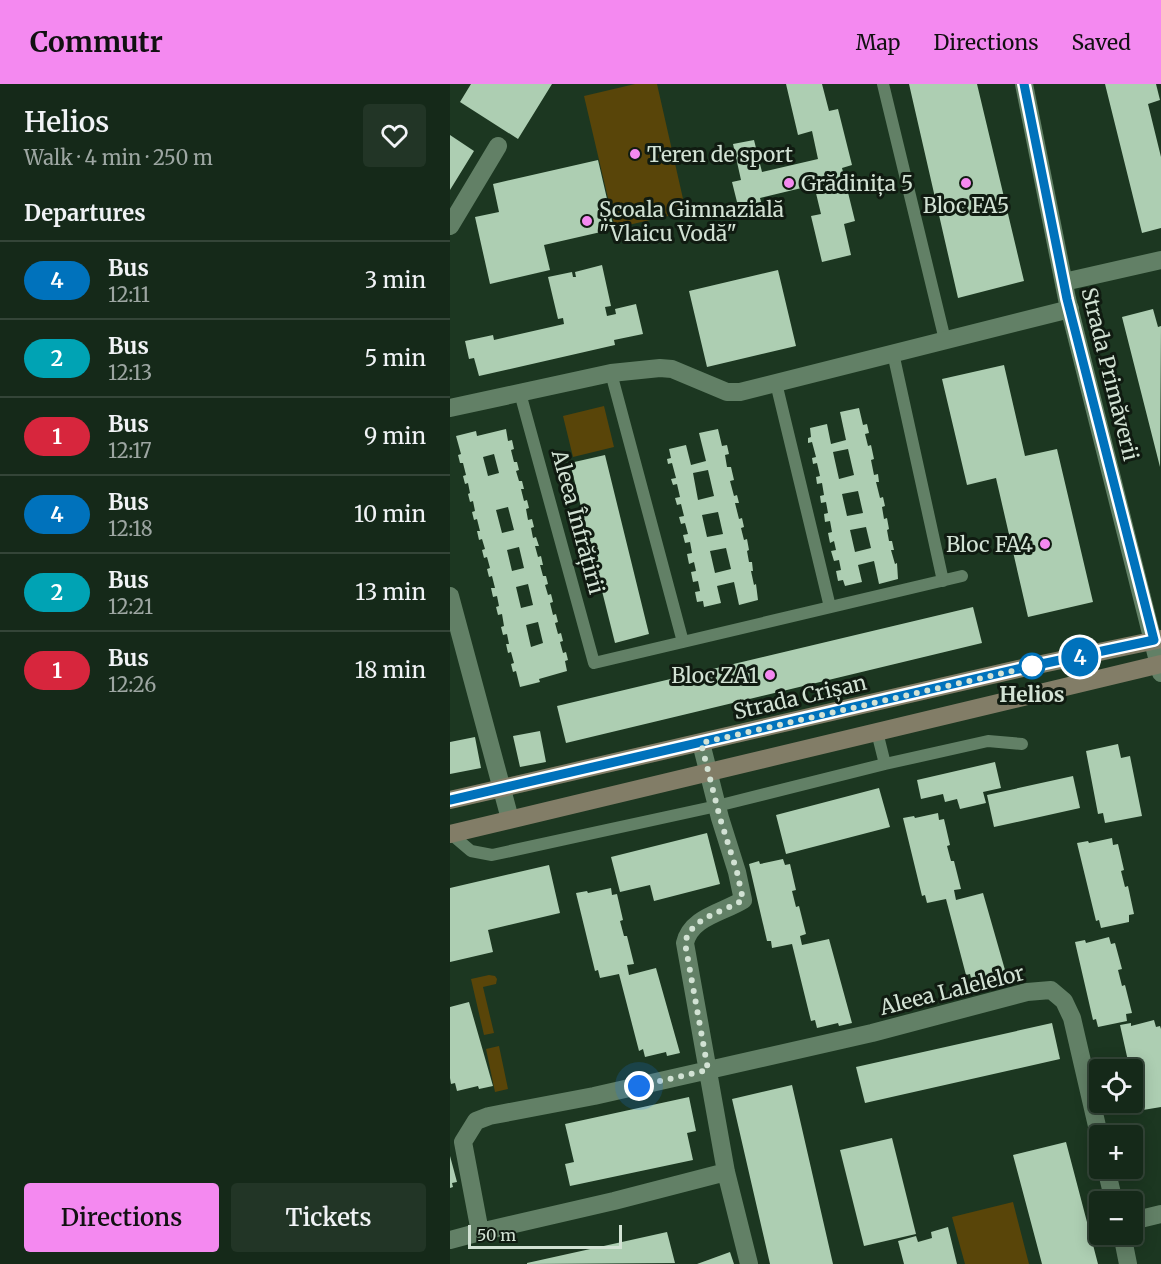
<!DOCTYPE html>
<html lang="en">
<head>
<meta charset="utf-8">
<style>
	:root { --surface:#152919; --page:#223526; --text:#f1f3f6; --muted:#9da6a2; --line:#344538; --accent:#f489f0 }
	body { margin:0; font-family:Merriweather,serif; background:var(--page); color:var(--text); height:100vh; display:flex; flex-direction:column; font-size:22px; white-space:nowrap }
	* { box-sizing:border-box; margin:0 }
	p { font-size:20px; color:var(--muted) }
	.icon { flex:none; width:33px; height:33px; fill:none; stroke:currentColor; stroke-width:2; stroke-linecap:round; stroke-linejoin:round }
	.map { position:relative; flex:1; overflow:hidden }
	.drawer { display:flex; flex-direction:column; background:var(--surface); width:450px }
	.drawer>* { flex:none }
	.badge { padding:0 12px; border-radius:20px; font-size:21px; line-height:39px }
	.buttons { position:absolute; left:639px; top:975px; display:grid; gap:12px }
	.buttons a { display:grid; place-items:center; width:54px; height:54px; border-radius:6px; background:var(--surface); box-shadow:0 3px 15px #0003,0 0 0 2px var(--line); font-size:30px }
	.scale { position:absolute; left:18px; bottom:15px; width:154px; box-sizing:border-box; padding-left:6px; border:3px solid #d2e2d4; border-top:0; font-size:16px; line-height:21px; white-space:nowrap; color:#d2e2d4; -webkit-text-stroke:4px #101b11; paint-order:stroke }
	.you { position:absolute; width:30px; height:30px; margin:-15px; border:4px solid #fff; border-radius:50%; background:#1a73e8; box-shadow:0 0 0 9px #1a73e833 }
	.map>.badge { position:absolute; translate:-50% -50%; box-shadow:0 0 0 3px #fff }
	h2 { padding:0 24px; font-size:22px; line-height:54px }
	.round { display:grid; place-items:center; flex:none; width:63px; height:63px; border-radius:6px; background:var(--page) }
	.headline { display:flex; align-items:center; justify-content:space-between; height:102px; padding:0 24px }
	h1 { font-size:28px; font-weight:600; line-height:45px }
	.action { display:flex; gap:12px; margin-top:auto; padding:12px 24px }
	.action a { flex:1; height:69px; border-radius:6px; background:var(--accent); color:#111; font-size:24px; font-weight:600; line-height:69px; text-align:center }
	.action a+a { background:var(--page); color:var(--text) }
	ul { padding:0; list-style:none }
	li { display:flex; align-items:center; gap:18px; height:78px; padding:0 24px; border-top:2px solid var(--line) }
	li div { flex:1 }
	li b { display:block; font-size:22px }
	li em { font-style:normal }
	li .badge { min-width:66px; font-weight:700; text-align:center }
	header { display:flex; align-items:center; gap:36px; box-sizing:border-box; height:84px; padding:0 30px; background:var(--accent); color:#111 }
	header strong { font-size:28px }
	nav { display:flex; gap:33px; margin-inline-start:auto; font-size:21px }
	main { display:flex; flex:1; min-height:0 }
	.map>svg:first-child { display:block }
	.green { fill:#594509 }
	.building { fill:#adceb2; fill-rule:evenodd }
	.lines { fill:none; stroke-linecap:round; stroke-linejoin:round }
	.service { stroke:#628066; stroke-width:12 }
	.minor { stroke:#628066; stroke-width:18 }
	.tertiary { stroke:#628066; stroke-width:18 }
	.secondary { stroke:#827d67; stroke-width:18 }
	.line-casing { stroke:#fff; stroke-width:14 }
	.line { stroke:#0072bc; stroke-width:9 }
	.walk { stroke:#d2e2d4; stroke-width:6; stroke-dasharray:0 10.8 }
	.poi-dot { fill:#f489f0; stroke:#101b11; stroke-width:2 }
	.stop-dot { fill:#fff; stroke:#0072bc; stroke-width:3 }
	.labels { text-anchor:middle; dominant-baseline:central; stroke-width:6; stroke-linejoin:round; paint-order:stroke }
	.poi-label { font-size:21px; fill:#d2e2d4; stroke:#101b11; text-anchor:start }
	.street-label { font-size:21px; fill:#d2e2d4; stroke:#101b11 }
	.stop-label { font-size:21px; font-weight:bold; fill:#d2e2d4; stroke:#101b11 }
</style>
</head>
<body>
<header>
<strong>Commutr</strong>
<nav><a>Map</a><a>Directions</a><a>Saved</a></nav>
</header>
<main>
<section class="drawer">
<div class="headline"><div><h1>Helios</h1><p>Walk · 4 min · 250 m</p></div><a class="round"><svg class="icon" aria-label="heart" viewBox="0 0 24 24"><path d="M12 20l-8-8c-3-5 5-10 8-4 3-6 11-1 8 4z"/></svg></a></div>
<h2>Departures</h2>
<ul>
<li><span class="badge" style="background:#0072bc;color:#fff">4</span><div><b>Bus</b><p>12:11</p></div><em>3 min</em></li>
<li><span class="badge" style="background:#00a3b4;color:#fff">2</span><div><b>Bus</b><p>12:13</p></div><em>5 min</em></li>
<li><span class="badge" style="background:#d7263d;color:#fff">1</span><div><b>Bus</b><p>12:17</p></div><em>9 min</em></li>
<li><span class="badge" style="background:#0072bc;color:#fff">4</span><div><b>Bus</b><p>12:18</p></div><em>10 min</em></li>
<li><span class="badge" style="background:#00a3b4;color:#fff">2</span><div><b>Bus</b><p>12:21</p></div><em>13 min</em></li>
<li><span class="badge" style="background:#d7263d;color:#fff">1</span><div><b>Bus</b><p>12:26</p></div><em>18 min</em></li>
</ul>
<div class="action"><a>Directions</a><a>Tickets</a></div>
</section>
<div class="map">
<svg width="711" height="1180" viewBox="0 0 711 1180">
	<rect width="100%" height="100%" fill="#1c3721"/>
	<path class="green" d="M 185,0 L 207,0 L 236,128 L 165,144 L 134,12 Z
		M 154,322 L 164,363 L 123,373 L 113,332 Z
		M 39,891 L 45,892 L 47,895 L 46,900 L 33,903 L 44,949 L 34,951 L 21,895 Z
		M 49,962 L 58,1005 L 45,1008 L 36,965 Z
		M 563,1118 L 579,1180 L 515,1180 L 502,1133 Z"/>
	<path class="building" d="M 21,0 L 102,0 L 68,55 L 10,18 Z
		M 336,0 L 372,0 L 379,27 L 388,25 L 402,81 L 392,84 L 405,137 L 394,140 L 401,171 L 372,178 L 361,132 L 371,130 L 364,101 L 310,114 L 313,125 L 290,130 L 282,98 L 291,96 L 283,60 L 304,56 L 312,88 L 368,75 L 362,47 L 348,51 Z
		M 459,0 L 527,0 L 574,197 L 508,214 Z
		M 655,0 L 706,0 L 710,16 L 698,20 L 711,73 L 711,144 L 692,149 Z
		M 0,51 L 24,67 L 0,106 Z
		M 148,76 L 164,145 L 94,161 L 100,186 L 40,200 L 25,133 L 49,128 L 43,100 Z
		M 152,181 L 161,222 L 155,223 L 157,232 L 166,230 L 165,225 L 186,220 L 193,250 L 164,256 L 165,261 L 29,292 L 24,274 L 19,275 L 15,257 L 43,251 L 44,256 L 114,240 L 113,234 L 108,235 L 98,193 L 122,188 L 123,193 L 126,193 L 125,188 Z
		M 328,186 L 346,262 L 257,283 L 239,207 Z
		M 703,225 L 708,243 L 711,242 L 710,383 L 672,233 Z
		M 554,281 L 575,372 L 607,365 L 643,518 L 578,533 L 546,394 L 517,401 L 492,295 Z
		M 409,324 L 413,341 L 417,340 L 419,349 L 415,350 L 418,362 L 421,361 L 424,375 L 421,376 L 424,391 L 428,390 L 429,398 L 426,398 L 430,414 L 433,413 L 435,422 L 432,423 L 434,435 L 437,434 L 439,445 L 437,446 L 439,457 L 442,457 L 444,466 L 441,466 L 445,480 L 447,479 L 448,495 L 429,500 L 424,477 L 408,481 L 412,498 L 395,502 L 393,496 L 388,497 L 386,487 L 391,486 L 389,476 L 384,477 L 381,467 L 386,466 L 384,457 L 380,459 L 378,449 L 382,448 L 380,437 L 375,438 L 374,430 L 378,429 L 376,418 L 371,419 L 370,412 L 374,411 L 372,399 L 367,400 L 366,393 L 370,392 L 367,379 L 363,380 L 362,374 L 366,373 L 362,358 L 358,359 L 358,354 L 361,353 L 360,344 L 377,340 L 381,360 L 396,356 L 390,328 ZM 398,365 L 404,391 L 389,395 L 383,368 ZM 408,407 L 413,429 L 397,432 L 392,410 ZM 416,443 L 421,464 L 405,468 L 400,446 Z
		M 56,345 L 58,357 L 62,356 L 64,365 L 61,366 L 64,378 L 67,378 L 69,386 L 66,387 L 69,397 L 72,397 L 74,405 L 71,405 L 74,417 L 77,416 L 79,424 L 76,425 L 78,436 L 82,435 L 84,443 L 81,444 L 83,454 L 86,453 L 89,462 L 85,462 L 88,473 L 91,472 L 93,481 L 90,481 L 93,492 L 96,492 L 98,500 L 95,501 L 98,511 L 101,510 L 103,518 L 100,519 L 103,531 L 106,530 L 108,538 L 105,539 L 108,550 L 111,549 L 113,557 L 110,558 L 113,569 L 116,568 L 118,576 L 115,577 L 117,587 L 89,595 L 90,598 L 70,603 L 66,587 L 63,588 L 61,580 L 64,579 L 61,568 L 58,569 L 56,560 L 59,560 L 57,550 L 53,551 L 51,543 L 54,542 L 52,530 L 48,531 L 46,523 L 49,522 L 47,512 L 43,513 L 41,504 L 45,504 L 42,492 L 39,493 L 37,485 L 40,484 L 37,473 L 34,474 L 32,466 L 35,465 L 32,455 L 29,456 L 27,447 L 30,447 L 27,435 L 24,436 L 22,428 L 25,427 L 23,417 L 20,418 L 18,410 L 20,409 L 18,399 L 15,400 L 13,392 L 16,391 L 13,379 L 10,379 L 8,371 L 11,370 L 6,352 L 26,347 L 27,352 ZM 44,370 L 49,389 L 38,392 L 33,373 ZM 58,423 L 64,446 L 52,449 L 46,426 ZM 69,463 L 74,484 L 62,487 L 57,466 ZM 78,500 L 83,521 L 71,524 L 66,503 ZM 88,538 L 93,559 L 81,563 L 76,541 Z
		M 268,345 L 272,362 L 277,361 L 279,370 L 275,371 L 277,383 L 281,383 L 284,396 L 280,397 L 284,412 L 287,411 L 289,419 L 285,419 L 289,435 L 292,434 L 294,443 L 291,444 L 294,456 L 297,455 L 299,466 L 297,467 L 299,478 L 302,478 L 303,487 L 301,487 L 304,501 L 306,500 L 308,516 L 289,521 L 284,498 L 267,502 L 271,519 L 254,523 L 253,517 L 247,518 L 245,508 L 250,507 L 248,497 L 243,498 L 241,488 L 246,487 L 244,478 L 239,480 L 237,470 L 242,469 L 240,458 L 235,459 L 233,451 L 238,450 L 235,439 L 231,440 L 229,433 L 234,432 L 231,420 L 227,421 L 225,414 L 230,413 L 227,400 L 223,401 L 221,395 L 226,394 L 222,379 L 218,380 L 217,375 L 221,374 L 219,365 L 236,361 L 241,381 L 256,377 L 249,349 ZM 258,386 L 264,412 L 248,416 L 243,389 ZM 268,428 L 273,450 L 257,453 L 252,431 ZM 276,464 L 281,485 L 265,489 L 260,467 Z
		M 155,371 L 199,550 L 165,559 L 120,379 Z
		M 523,523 L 532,559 L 116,659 L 107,622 Z
		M 90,647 L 96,678 L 70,683 L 63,652 Z
		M 25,653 L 31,684 L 0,690 L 0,658 Z
		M 668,660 L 671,674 L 680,672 L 692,732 L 655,739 L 653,729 L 648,730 L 636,667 Z
		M 545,678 L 551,704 L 533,708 L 536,719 L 510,725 L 507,715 L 495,718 L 493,710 L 471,715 L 467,696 Z
		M 623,692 L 630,724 L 544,743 L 537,711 Z
		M 429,704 L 440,743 L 336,770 L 326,731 Z
		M 488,729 L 489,736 L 494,735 L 500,761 L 497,762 L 501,777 L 504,777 L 511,805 L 504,806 L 506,816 L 533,809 L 557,893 L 544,897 L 543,893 L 522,898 L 520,890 L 516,891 L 496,815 L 477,819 L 475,811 L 472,812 L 453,734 L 464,732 L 465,734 Z
		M 257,749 L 270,800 L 204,817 L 200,801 L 170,808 L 161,773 Z
		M 662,754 L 663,761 L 668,760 L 674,786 L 671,787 L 675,803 L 678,802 L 684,830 L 679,831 L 679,838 L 651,844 L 649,836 L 646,837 L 627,759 L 638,757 L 639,759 Z
		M 333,775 L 335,781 L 340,780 L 346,806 L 342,807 L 346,823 L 349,822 L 356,850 L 350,852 L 352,861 L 379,855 L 402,939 L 389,942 L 388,939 L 367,944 L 365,936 L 361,937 L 342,860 L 322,864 L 321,857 L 317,857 L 299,780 L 309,777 L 310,780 Z
		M 99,781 L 110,829 L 38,846 L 43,868 L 0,878 L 0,804 Z
		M 161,804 L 162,811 L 167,810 L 173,836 L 170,837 L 174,852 L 177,852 L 184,880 L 177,881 L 179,891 L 206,884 L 230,969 L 217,972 L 216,968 L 195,973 L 193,965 L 189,967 L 169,890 L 150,894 L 148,886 L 145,887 L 126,809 L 137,807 L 138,809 Z
		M 659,853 L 661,860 L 665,859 L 672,885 L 668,886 L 672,902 L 675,901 L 682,929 L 676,930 L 677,937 L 648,943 L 646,935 L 643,936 L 625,858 L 635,856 L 636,859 Z
		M 19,918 L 43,1002 L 29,1005 L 28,1002 L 7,1007 L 5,999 L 1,1000 L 0,994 L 0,923 Z
		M 704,936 L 706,943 L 710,942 L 711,945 L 711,1023 L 693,1026 L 691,1018 L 688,1019 L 682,995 L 682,986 L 680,986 L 670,941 L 681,939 L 681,942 Z
		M 602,939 L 610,975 L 415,1019 L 406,983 Z
		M 342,1001 L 383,1180 L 320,1180 L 282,1015 Z
		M 239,1013 L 246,1047 L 237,1049 L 243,1076 L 120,1102 L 115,1080 L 124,1078 L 115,1040 Z
		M 442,1054 L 466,1150 L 414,1162 L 390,1066 Z
		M 616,1058 L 648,1180 L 592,1180 L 563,1071 Z
		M 0,1072 L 7,1098 L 2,1099 L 3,1103 L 0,1104 Z
		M 498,1143 L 507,1180 L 454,1180 L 448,1157 L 466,1152 L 468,1158 L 482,1154 L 481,1148 Z
		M 217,1148 L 225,1179 L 77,1180 L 77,1179 Z
		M 280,1168 L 284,1180 L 247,1180 Z"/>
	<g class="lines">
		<path class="service" d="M 433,0 L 495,256
			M 443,269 L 493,497
			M 161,289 L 233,558
			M 326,299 L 380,523
			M 70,309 L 144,579 L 512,492
			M 427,648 L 435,680
			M 1,750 L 21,767 L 42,771 L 267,722 L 435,680 L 538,657 L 572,660"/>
		<path class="minor" d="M 0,142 L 48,62
			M 614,198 L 711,176
			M 0,324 L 161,289 L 210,284 L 222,285 L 277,308 L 290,308 L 620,225
			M 0,512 L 60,735
			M 251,659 L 270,734 L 287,788 L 293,816 C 272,829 241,833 235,859 L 276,1088 L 299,1180
			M 656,1084 L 664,1118
			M 682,1137 L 711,1130
			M 30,1148 L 164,1117 L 276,1088
			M 672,1150 L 678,1180
			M 0,1156 L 30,1148 L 13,1058 L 26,1037 L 39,1032 L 144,1012 L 422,949 L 577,908 L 601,906 L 614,917 L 622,934 L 650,1055"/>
		<path class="tertiary" d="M 574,0 L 617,215 L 711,589"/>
		<path class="secondary" d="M 0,716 L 568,585 L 711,555
			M 0,750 L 711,580"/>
	</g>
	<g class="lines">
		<g class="line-casing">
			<path id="line" d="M 0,716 L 568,585 L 704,556 L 617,215 L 574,0"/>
		</g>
		<use href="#line" class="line"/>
		<path class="walk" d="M 189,1002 L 258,986 L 235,859 C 241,833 272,829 293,816 L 287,788 L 270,734 L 251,659 L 588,581 L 582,582"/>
	</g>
	<g class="poi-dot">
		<circle cx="185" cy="70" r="6"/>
		<circle cx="339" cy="99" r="6"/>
		<circle cx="516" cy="99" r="6"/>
		<circle cx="137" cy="137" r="6"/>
		<circle cx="595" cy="460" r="6"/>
		<circle cx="320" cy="591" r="6"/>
	</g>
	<circle class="stop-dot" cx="582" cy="582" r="12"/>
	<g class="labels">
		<g class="poi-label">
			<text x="197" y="70">Teren de sport</text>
			<text x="351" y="99">Grădinița 5</text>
			<text x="516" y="121" text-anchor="middle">Bloc FA5</text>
			<text x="149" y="125">Școala Gimnazială<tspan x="149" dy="24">"Vlaicu Vodă"</tspan></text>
			<text x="583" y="460" text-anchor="end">Bloc FA4</text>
			<text x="308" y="591" text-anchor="end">Bloc ZA1</text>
		</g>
		<g class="street-label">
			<text transform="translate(660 290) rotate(76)">Strada Primăverii</text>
			<text transform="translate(128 438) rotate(75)">Aleea Înfrățirii</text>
			<text transform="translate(350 613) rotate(-13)">Strada Crișan</text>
			<text transform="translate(502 906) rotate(-14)">Aleea Lalelelor</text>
		</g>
		<g class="stop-label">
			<text x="582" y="610">Helios</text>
		</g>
	</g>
</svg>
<div class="buttons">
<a><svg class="icon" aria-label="locate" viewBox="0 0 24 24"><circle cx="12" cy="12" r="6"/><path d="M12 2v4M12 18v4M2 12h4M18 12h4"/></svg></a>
<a>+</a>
<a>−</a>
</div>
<div class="scale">50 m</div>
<div class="you" style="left:189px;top:1002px"></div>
<b class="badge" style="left:630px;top:573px;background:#0072bc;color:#fff">4</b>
</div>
</main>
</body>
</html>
